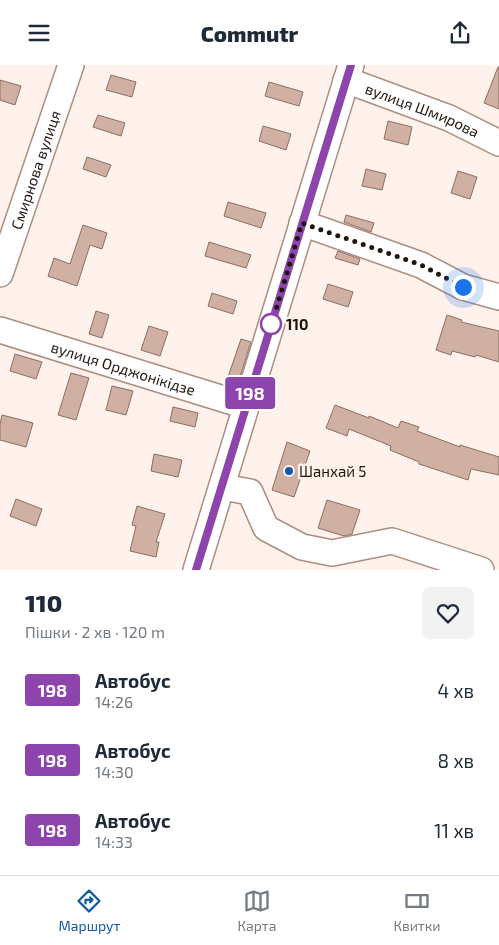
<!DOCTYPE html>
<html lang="uk">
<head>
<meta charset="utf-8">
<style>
	:root { --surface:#fff; --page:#f2f2f3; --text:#1f2937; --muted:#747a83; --line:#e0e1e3; --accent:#115aa9 }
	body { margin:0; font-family:"Exo 2",sans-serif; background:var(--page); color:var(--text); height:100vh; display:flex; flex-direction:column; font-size:19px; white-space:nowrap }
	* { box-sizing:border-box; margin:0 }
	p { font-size:16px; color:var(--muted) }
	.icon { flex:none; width:28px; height:28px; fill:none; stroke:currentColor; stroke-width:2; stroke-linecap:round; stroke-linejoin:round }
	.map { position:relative; height:505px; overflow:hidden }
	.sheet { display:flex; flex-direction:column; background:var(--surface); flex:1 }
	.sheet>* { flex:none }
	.badge { padding:0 10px; border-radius:4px; font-size:18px; line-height:32px }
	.you { position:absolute; width:25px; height:25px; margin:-12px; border:4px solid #fff; border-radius:50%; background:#1a73e8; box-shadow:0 0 0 8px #1a73e833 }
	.map>.badge { position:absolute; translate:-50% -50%; box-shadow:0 0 0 2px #fff }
	.round { display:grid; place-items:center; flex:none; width:52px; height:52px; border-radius:8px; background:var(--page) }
	.headline { display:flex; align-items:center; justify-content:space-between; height:85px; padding:0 25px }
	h1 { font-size:24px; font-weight:800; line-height:38px }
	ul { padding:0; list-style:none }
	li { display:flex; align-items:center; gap:15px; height:70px; padding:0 25px }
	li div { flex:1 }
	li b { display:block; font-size:19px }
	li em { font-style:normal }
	li .badge { min-width:55px; font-weight:700; text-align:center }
	header { display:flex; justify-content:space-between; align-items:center; height:65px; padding:0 25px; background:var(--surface); font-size:22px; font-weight:800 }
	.menu { display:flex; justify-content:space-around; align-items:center; height:70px; border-top:1px solid var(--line); background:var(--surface); font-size:14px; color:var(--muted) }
	.menu a { display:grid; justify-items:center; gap:2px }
	.menu .on { color:var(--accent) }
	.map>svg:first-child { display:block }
	.building { fill:#d0b0a2; stroke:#8b6e61 }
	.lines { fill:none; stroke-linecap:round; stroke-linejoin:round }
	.minor-casing { stroke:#ad8e81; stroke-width:28 }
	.minor { stroke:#fff; stroke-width:25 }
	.line-casing { stroke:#fff; stroke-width:11 }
	.line { stroke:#8e44ad; stroke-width:8 }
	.walk { stroke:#211510; stroke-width:5; stroke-dasharray:0 9 }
	.stop-dot { fill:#fff; stroke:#8e44ad; stroke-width:2.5 }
	.poi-dot { fill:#115aa9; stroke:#fff1eb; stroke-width:2 }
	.labels { text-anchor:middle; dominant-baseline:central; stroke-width:5; stroke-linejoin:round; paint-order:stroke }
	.street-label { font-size:15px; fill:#211510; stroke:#fff1eb }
	.stop-label { font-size:15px; font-weight:bold; fill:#211510; stroke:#fff1eb; text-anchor:start }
	.poi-label { font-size:15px; fill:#211510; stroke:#fff1eb; text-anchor:start }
</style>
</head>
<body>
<header><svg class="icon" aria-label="menu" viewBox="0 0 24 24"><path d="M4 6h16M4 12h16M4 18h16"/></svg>Commutr<svg class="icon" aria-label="share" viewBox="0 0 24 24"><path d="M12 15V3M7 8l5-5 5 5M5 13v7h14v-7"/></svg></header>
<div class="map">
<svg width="499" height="505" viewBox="0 0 499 505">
	<rect width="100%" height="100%" fill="#fff1eb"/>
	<path class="building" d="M 498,2 L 499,2 L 499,44 L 484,38 Z
		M 111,10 L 136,17 L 132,32 L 106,25 Z
		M 0,15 L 21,21 L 15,40 L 0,35 Z
		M 269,17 L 303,27 L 299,41 L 265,31 Z
		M 98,50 L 125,58 L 121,71 L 93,62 Z
		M 388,56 L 412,62 L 408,80 L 384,74 Z
		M 263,61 L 291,69 L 286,85 L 259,76 Z
		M 87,92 L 111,100 L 106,112 L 83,104 Z
		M 366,104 L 386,109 L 382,125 L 362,121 Z
		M 458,106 L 477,112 L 470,134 L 451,128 Z
		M 228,137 L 266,148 L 261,163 L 224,151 Z
		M 346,150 L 374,158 L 371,167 L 344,157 Z
		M 83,160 L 107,168 L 102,184 L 90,180 L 77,221 L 48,211 L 54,193 L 70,199 Z
		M 209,177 L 251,190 L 246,203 L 205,191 Z
		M 338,186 L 360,194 L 358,200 L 335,193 Z
		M 328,219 L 353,227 L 348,242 L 323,234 Z
		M 212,228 L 237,236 L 233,249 L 208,241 Z
		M 96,246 L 109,250 L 102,273 L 89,269 Z
		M 447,250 L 462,255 L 461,257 L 499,266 L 499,297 L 476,290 L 475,292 L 452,286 L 451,290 L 436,285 Z
		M 149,261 L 168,267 L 160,291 L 141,285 Z
		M 241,274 L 251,277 L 239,315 L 228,312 Z
		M 15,289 L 42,297 L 36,314 L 10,306 Z
		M 71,308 L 89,313 L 76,355 L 58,350 Z
		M 112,321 L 133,326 L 126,350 L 106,345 Z
		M 335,340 L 369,353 L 369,351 L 398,363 L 401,356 L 419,362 L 417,366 L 460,382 L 460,380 L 499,392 L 499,410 L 471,404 L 468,415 L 419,399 L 419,397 L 390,385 L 391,381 L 349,364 L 347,371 L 326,363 Z
		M 173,342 L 198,348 L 195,362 L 170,356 Z
		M 2,350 L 33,358 L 26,382 L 0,375 L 0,359 Z
		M 287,377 L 310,386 L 294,432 L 272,425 Z
		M 154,389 L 182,395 L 178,412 L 151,406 Z
		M 16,434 L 42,444 L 36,461 L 10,451 Z
		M 327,435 L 360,445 L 352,469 L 344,471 L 318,463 Z
		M 137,441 L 165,449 L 156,477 L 159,477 L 156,492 L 130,486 L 136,461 L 132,460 Z"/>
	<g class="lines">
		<g class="minor-casing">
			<g id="minor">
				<path id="s1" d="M 346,15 L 449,53 L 499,78"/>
				<path d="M 302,158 L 421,200 L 463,222 L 499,232"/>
				<path id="s2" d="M 0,209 L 71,0"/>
				<path id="s3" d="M 0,265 L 246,341"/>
				<path d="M 222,422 L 250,427 L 266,463 L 302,482 L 332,488 L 392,476 L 481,505"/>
				<path d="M 196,505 L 351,0"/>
			</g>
		</g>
		<use href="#minor" class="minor"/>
	</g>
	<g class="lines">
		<g class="line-casing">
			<path id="line" d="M 196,505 L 351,0"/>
		</g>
		<use href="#line" class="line"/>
		<path class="walk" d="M 271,259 L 269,268 L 302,158 L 421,200 L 463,222"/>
	</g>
	<circle class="stop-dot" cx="271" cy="259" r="10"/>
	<circle class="poi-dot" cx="289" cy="406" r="5"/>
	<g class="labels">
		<g class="street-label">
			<text stroke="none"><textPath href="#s1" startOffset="82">вулиця Шмирова</textPath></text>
			<text stroke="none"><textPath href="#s2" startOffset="110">Смирнова вулиця</textPath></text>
			<text stroke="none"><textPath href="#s3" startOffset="129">вулиця Орджонікідзе</textPath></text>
		</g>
		<g class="stop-label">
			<text x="286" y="259">110</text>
		</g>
		<g class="poi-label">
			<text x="299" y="406">Шанхай 5</text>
		</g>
	</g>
</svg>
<div class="you" style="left:463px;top:222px"></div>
<b class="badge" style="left:250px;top:328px;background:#8e44ad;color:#fff">198</b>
</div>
<section class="sheet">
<div class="headline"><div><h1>110</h1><p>Пішки · 2 хв · 120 m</p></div><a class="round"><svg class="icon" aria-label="heart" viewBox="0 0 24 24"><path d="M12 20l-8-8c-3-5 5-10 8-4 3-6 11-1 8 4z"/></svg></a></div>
<ul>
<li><span class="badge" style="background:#8e44ad;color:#fff">198</span><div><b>Автобус</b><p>14:26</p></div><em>4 хв</em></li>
<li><span class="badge" style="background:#8e44ad;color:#fff">198</span><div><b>Автобус</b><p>14:30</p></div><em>8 хв</em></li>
<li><span class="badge" style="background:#8e44ad;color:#fff">198</span><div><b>Автобус</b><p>14:33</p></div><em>11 хв</em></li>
</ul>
</section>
<nav class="menu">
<a class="on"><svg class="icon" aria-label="directions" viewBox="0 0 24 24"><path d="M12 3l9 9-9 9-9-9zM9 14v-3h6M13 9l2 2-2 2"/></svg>Маршрут</a>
<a><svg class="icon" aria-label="map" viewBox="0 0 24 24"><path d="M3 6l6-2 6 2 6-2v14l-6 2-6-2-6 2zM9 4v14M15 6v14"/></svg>Карта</a>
<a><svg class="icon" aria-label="tickets" viewBox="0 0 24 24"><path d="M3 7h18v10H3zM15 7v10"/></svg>Квитки</a>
</nav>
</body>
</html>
